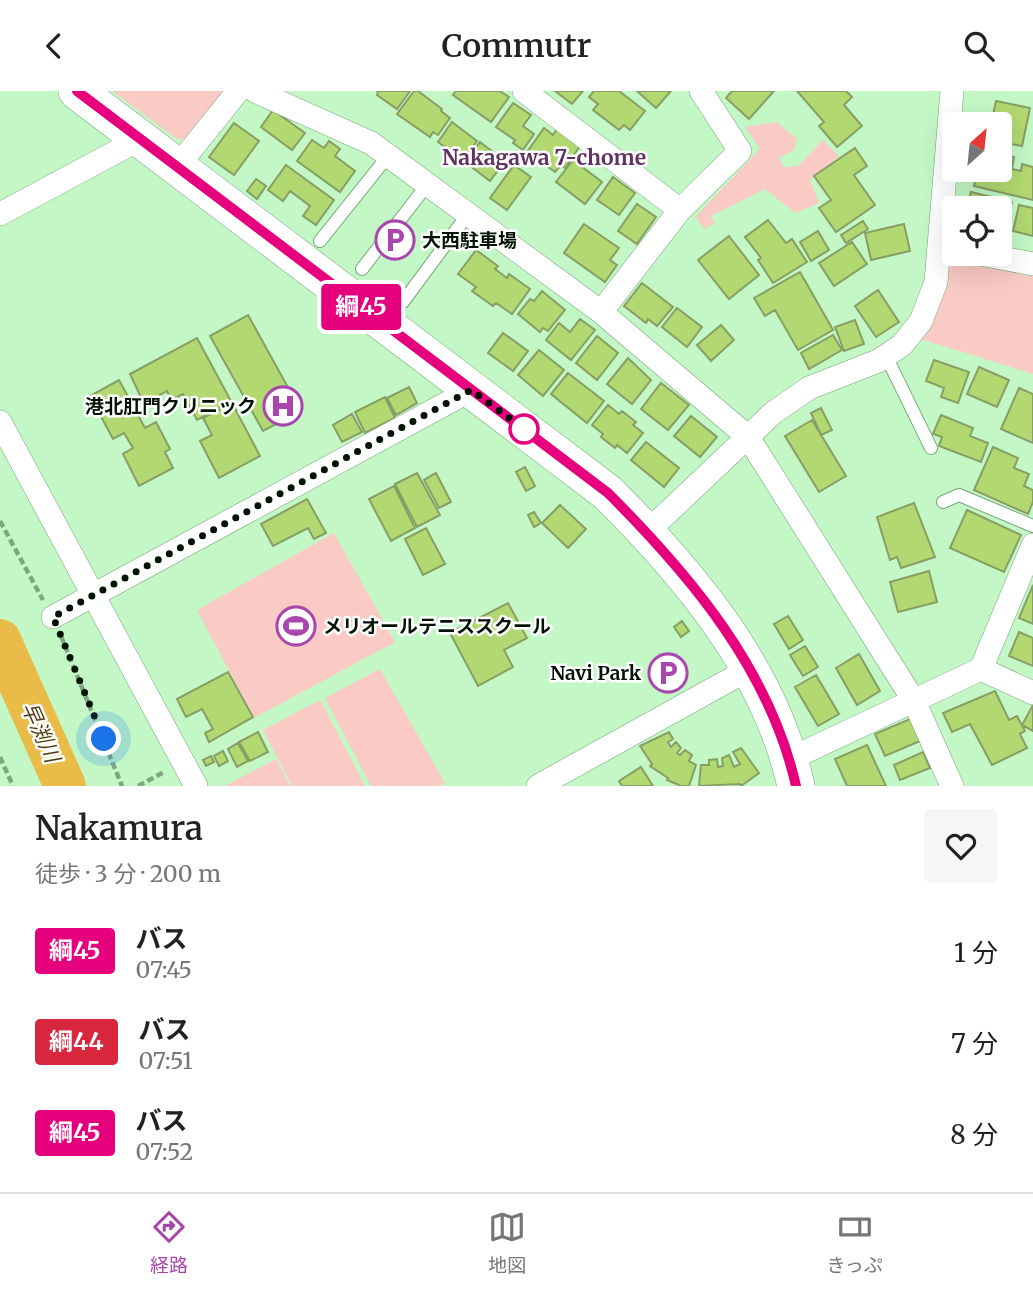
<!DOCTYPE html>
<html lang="ja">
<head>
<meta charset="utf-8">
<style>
	:root { --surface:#fff; --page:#f6f6f6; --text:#222; --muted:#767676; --line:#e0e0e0; --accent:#a946ad }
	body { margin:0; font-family:Merriweather,"Noto Sans JP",serif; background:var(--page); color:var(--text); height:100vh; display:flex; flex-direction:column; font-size:26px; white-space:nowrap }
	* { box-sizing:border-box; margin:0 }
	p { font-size:23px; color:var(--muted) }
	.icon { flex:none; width:38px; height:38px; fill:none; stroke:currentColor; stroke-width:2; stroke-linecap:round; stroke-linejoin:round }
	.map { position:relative; height:695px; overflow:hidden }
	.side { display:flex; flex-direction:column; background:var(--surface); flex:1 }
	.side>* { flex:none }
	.badge { padding:0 14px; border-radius:5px; font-size:24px; line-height:46px }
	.needle { width:46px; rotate:27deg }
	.fabs { position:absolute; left:942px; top:21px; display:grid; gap:14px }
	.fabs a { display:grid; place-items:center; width:70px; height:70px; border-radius:7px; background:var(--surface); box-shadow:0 7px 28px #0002; font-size:35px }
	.you { position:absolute; width:35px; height:35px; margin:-18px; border:5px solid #fff; border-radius:50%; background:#1a73e8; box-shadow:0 0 0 10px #1a73e833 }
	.map>.badge { position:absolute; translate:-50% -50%; box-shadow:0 0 0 4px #fff }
	.round { display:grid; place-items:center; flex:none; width:74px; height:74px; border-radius:7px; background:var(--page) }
	.summary { display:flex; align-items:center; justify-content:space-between; height:119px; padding:0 35px }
	h1 { font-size:33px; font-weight:600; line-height:52px }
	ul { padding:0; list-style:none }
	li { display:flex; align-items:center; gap:21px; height:91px; padding:0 35px }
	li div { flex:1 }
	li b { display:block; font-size:26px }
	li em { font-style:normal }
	li .badge { min-width:77px; font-weight:700; text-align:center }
	header { display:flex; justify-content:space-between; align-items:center; height:91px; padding:0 35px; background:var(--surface); font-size:32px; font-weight:600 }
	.tabs { display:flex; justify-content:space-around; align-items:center; height:98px; border-top:2px solid var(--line); background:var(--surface); font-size:19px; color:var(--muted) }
	.tabs a { display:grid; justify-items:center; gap:4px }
	.tabs .on { color:var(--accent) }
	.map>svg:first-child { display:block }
	.green { fill:#facac4 }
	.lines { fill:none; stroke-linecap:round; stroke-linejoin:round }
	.river { stroke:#e9bb49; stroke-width:42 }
	.building { fill:#b2d971; stroke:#879e64; stroke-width:2 }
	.service-casing { stroke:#74a677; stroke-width:14 }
	.minor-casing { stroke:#74a677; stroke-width:24 }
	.primary-casing { stroke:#74a677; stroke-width:38 }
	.path { stroke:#7ea681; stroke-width:4.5; stroke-dasharray:7 3.5; stroke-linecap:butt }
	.service { stroke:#fff; stroke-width:12 }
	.minor { stroke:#fff; stroke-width:23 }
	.primary { stroke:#fff; stroke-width:37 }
	.line-casing { stroke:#fff; stroke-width:16 }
	.line { stroke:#e6007e; stroke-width:10 }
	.walk { stroke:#021203; stroke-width:7; stroke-dasharray:0 12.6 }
	.stop-dot { fill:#fff; stroke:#e6007e; stroke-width:3.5 }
	.labels { text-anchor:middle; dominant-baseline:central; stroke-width:5; stroke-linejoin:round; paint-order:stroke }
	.poi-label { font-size:19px; font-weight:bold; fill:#021203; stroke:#fff; text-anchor:start }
	.neighbourhood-label { font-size:21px; font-weight:bold; fill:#623163; stroke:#fff }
	.water-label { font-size:21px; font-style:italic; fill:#534011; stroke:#fff }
</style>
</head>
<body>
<header><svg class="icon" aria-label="back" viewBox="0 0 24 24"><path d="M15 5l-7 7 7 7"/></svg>Commutr<svg class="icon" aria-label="search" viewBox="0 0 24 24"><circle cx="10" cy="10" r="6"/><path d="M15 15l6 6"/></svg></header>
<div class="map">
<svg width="1033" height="695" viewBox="0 0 1033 695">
	<rect width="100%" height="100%" fill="#c3f8c6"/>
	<path class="green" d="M 112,0 L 224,0 L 187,48 L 177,48 Z
		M 777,31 L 797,48 L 794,59 L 778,67 L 784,76 L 798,75 L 823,49 L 839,65 L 810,89 L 819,112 L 795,122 L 765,98 L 711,125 L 715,132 L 705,138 L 695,126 L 760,58 L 745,36 Z
		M 948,166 L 1033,183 L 1033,283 L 920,248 L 943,206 Z
		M 334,442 L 395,551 L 254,627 L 197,519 Z
		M 380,578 L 445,692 L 440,695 L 371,695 L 325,607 Z
		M 320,609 L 365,695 L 292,695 L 263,639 Z
		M 276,668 L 290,695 L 225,695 Z"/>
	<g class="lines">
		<path class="river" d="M 0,549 L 65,695"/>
	</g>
	<path class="building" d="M 377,0 L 410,0 L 397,18 L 377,4 L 378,1 Z
		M 414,0 L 418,0 L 442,18 L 441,20 L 450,27 L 438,44 L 433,41 L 430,46 L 397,23 Z
		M 456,0 L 500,0 L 509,6 L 491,31 L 453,4 Z
		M 555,0 L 583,0 L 572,13 Z
		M 594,0 L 619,0 L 645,20 L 630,39 L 624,34 L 619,39 L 593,19 L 598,13 L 589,6 Z
		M 637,0 L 671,0 L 656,17 Z
		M 732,0 L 774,0 L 749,28 L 726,7 Z
		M 797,0 L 846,0 L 852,6 L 844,14 L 862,35 L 837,56 L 819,35 L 824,31 Z
		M 996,10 L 1030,17 L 1022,55 L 999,51 L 999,33 L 991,33 Z
		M 513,12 L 531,24 L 523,35 L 534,43 L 523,59 L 513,52 L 515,49 L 496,36 Z
		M 273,19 L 305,42 L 292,59 L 261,36 Z
		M 452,31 L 477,50 L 463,69 L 438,51 Z
		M 234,32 L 259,50 L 234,84 L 209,66 Z
		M 544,37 L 553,44 L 557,38 L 580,55 L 565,77 L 561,74 L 555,81 L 527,61 Z
		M 312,49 L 324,57 L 329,50 L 340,58 L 335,65 L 355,80 L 340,101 L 297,70 Z
		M 480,51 L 505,70 L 490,90 L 465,71 Z
		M 855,57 L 867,75 L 854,84 L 875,114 L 836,141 L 819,117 L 831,109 L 814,85 Z
		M 999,62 L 1014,66 L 1012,78 L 1021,80 L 1022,73 L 1033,76 L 1033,109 L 974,95 L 978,79 L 999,79 Z
		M 573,69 L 602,91 L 585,113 L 556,91 Z
		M 286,74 L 334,109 L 316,134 L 303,125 L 310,115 L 290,100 L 283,110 L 268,99 Z
		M 514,74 L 531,86 L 507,119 L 490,107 Z
		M 613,86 L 635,102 L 619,124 L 597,109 Z
		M 256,88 L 266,95 L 257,108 L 247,100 Z
		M 971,101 L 1012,111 L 1005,141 L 999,139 L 999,117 L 967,117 Z
		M 637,113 L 656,126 L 637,153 L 618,140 Z
		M 1019,114 L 1033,117 L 1033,145 L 1013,140 Z
		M 768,129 L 786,152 L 792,148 L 807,171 L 773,192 L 758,169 L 761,167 L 745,146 Z
		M 863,130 L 868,138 L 846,152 L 841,144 Z
		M 584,133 L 619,157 L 610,169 L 617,174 L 605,191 L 564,162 Z
		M 904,133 L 910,160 L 871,169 L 865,142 Z
		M 818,140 L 829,159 L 811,170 L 800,151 Z
		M 729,145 L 759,184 L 729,208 L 698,169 Z
		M 852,151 L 867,173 L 834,195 L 819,172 Z
		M 476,159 L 498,175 L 495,178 L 507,187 L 509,183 L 530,198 L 512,223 L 496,212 L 493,215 L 472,200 L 476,196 L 458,183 Z
		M 800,181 L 833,239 L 798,259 L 775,219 L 765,225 L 754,207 Z
		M 642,192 L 673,216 L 657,235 L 648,228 L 646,232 L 624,215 Z
		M 878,199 L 899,231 L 876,246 L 855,215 Z
		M 542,200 L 565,219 L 548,240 L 543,237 L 540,241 L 518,223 L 530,208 L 534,210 Z
		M 677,217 L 702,236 L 687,256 L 662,236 Z
		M 248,224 L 301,320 L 263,340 L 210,245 Z
		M 580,228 L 595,239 L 571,269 L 546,249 L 559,232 L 570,241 Z
		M 855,229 L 864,253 L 844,260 L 835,236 Z
		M 721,234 L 734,249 L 711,270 L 697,254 Z
		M 503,242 L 528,260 L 513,280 L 488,262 Z
		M 833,244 L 842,259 L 809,278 L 801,262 Z
		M 597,245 L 618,262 L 597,289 L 576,272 Z
		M 197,247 L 231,310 L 197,329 L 183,303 L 171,309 L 167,300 L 144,313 L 130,283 Z
		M 539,259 L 564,279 L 543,305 L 518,284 Z
		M 628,267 L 651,289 L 632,313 L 607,293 Z
		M 934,269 L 969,281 L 958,312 L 941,306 L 944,297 L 926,290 Z
		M 979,276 L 1009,289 L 997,316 L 967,303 Z
		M 568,282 L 604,310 L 587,332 L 551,303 Z
		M 119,289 L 145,337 L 156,331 L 170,358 L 165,361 L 173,377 L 139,395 L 123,363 L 133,357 L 124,342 L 113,348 L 90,305 Z
		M 661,292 L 689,314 L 668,339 L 641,318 Z
		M 409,296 L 417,312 L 396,324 L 387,307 Z
		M 1019,297 L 1033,303 L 1033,352 L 1001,338 Z
		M 385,306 L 395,327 L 365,342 L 355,321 Z
		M 232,312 L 260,365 L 219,387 L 200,350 L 212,344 L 203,327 Z
		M 608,314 L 619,323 L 622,320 L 636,331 L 633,334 L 643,342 L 627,362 L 617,354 L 615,357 L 601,346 L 603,343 L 592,334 Z
		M 821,317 L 832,339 L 821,344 L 811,322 Z
		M 352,323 L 362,341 L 342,351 L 333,334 Z
		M 941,324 L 973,337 L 970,345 L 988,352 L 981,371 L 939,355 L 942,346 L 933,343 Z
		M 691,325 L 717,346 L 700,366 L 674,345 Z
		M 812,329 L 846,385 L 819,401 L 785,345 Z
		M 646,351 L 679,377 L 664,396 L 631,369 Z
		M 993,356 L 1018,367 L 1014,377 L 1029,383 L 1024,395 L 1033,399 L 1033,411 L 1028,423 L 974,399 Z
		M 525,376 L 535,395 L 526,400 L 516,381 Z
		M 417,382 L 440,424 L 417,436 L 395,393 Z
		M 436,382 L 451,411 L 439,417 L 424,389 Z
		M 394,395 L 415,437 L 391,450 L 369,408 Z
		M 307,408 L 326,442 L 314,448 L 308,437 L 273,455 L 261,433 Z
		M 914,412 L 935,466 L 901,477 L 897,466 L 890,469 L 877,426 Z
		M 560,414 L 586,438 L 568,457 L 542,432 Z
		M 967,419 L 1021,444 L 1004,481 L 950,457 Z
		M 534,421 L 541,432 L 534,436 L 528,424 Z
		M 426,437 L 445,473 L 423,484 L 405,448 Z
		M 929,480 L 937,511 L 898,521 L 890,491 Z
		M 1033,494 L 1033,533 L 1019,527 Z
		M 508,512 L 527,547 L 504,559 L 513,576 L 478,595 L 450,542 Z
		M 788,525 L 803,549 L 789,558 L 774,533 Z
		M 682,530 L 689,540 L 681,546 L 674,536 Z
		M 1019,541 L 1033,547 L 1033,575 L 1009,565 Z
		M 805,555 L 818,576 L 803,585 L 790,564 Z
		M 859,563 L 880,600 L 857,614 L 836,577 Z
		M 228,581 L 253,626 L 209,651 L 205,642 L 213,638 L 202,618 L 186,626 L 177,608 Z
		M 816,584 L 839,623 L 818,635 L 795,596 Z
		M 995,600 L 1009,629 L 1017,625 L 1025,640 L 1020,643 L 1027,657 L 992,674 L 970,633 L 952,641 L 943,622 Z
		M 1033,614 L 1033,640 L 1022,634 Z
		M 910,628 L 920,650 L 885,665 L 875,643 Z
		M 258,641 L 268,661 L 250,670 L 239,651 Z
		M 669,641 L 673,648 L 668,651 L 671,656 L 676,651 L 681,657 L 677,662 L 680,664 L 685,659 L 692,664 L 689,670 L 696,674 L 689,695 L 681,695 L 667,689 L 668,687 L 650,675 L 652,673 L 640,655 Z
		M 238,652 L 248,670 L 237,676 L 228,658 Z
		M 867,654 L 886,695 L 847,695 L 835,668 Z
		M 741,657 L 759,682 L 741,695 L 740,693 L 699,695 L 701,674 L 709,674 L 709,669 L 717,668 L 718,676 L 723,675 L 722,667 L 729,664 L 734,676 L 740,673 L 733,661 Z
		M 223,660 L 228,670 L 219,675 L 214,665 Z
		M 923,661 L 930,677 L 900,689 L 894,674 Z
		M 211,665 L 214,671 L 206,675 L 203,669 Z
		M 641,676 L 653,695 L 622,695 L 619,690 Z"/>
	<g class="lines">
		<g class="service-casing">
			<path id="service" d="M 320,150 L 388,65
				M 362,178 L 427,94
				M 403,211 L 468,123
				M 886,265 L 931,357
				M 943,411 L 959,404 L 1033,435"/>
		</g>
		<g class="minor-casing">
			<path id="minor" d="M 255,0 L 371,52 L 601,221 L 748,346 L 914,610 L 952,695
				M 524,0 L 680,119
				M 177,76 L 238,0
				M 0,123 L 140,48
				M 980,163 L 1033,173
				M 601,221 L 680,119 L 740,60 L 701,0
				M 0,331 L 196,695
				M 647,441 L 773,322 L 809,297 L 878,270 L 902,254 L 921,230 L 936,191 L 952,0
				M 53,526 L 471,299
				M 981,578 L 1033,602
				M 790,668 L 981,578 L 1033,454
				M 538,695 L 751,577"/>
		</g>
		<g class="primary-casing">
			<path id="primary" d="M 77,0 L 608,402 C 691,485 770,579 796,695"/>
		</g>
		<path class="path" d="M 0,430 L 43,509
			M 61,545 L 122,695
			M 0,666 L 13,695
			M 138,695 L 164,681"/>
		<use href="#service" class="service"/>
		<use href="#minor" class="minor"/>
		<use href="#primary" class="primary"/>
	</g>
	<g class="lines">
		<g class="line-casing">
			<path id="line" d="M 77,0 L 608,402 C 691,485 770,579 796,695"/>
		</g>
		<use href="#line" class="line"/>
		<path class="walk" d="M 104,648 L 53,526 L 471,299 L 527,340 L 524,338"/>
	</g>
	<defs>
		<g id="parking-ring" transform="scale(2.0125)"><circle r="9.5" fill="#fff" stroke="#a946ad" stroke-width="1.5"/><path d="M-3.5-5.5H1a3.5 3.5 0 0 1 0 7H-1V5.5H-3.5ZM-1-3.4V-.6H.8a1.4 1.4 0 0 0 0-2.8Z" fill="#a946ad"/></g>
		<g id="hospital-ring" transform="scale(2.0125)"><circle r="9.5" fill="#fff" stroke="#a946ad" stroke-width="1.5"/><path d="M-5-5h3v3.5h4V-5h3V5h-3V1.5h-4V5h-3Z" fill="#a946ad"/></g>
		<g id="stadium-ring" transform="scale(2.0125)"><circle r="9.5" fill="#fff" stroke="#a946ad" stroke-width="1.5"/><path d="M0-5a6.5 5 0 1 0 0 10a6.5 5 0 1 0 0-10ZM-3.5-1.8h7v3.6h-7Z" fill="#a946ad"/></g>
	</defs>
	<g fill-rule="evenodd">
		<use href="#parking-ring" x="395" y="149"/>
		<use href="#hospital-ring" x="283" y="315"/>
		<use href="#stadium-ring" x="296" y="535"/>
		<use href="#parking-ring" x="668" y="582"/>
	</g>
	<circle class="stop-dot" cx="524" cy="338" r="14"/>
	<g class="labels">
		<g class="poi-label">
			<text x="422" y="149">大西駐車場</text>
			<text x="256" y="315" text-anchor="end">港北肛門クリニック</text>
			<text x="323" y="535">メリオールテニススクール</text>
			<text x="641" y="582" text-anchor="end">Navi Park</text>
		</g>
		<g class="neighbourhood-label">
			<text x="544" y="66">Nakagawa 7-chome</text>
		</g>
		<g class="water-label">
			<text transform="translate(41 641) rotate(66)">早渕川</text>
		</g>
	</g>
</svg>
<div class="fabs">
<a><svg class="needle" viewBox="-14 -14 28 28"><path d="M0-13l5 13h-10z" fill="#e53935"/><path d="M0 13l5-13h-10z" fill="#767676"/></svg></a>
<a><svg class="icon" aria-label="locate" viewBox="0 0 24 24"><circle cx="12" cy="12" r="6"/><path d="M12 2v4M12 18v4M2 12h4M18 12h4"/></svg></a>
</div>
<div class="you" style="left:104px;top:648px"></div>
<b class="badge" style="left:361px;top:216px;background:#e6007e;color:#fff">綱45</b>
</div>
<section class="side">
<div class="summary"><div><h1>Nakamura</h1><p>徒歩 · 3 分 · 200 m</p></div><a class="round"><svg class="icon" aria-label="heart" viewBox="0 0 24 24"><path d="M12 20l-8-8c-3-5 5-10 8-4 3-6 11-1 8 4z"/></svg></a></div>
<ul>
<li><span class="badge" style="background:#e6007e;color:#fff">綱45</span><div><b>バス</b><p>07:45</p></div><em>1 分</em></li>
<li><span class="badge" style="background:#d7263d;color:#fff">綱44</span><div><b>バス</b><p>07:51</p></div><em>7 分</em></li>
<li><span class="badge" style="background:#e6007e;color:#fff">綱45</span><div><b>バス</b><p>07:52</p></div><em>8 分</em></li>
</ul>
</section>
<nav class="tabs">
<a class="on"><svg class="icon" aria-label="directions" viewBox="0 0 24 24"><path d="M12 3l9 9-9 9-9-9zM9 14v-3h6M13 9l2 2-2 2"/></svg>経路</a>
<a><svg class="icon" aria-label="map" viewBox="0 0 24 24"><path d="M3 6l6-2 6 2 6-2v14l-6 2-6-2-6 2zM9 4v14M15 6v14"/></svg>地図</a>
<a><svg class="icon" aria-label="tickets" viewBox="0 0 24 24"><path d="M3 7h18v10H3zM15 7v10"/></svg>きっぷ</a>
</nav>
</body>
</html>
